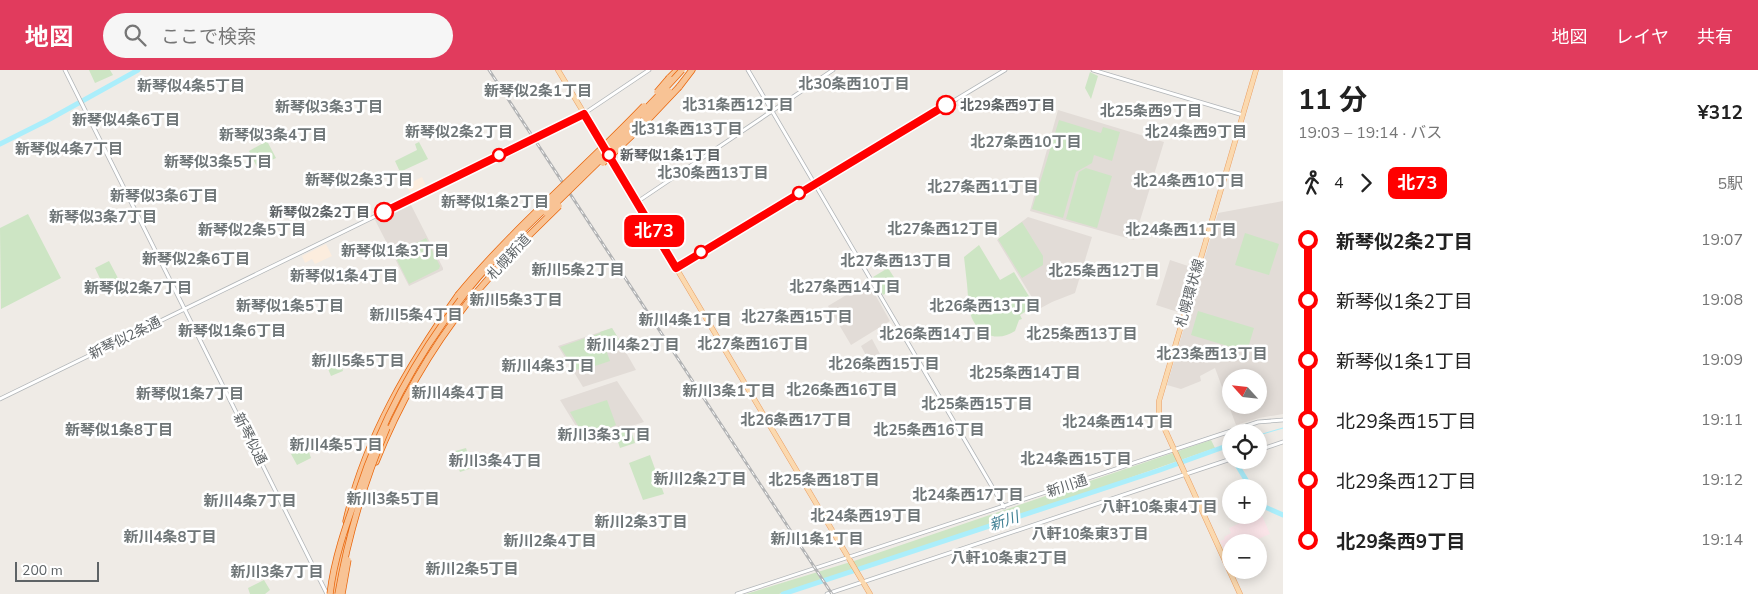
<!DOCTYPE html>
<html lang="ja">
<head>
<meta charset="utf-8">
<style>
	:root { --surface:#fff; --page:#f6f6f6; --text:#222; --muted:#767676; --accent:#e13b5d }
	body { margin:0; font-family:"Nunito Sans","Noto Sans JP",sans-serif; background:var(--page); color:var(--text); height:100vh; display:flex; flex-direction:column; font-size:19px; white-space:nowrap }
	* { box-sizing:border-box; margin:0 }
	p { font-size:16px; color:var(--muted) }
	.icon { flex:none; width:28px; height:28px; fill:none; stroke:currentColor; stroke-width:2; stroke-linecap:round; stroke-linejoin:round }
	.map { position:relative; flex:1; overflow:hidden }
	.details { display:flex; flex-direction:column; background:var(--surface); width:475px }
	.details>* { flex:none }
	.badge { padding:0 10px; border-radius:8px; font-size:18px; line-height:32px }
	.needle { width:32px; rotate:297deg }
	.controls { position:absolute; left:1222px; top:299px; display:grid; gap:10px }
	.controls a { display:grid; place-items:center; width:45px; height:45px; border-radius:50%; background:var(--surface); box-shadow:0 2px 12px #0003; font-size:25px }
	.scale { position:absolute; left:15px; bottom:12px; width:84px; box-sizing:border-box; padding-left:5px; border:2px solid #5e6366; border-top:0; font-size:14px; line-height:18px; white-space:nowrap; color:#5e6366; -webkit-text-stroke:4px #fff; paint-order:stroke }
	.map>.badge { position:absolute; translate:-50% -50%; box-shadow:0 0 0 2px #fff }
	.legs { display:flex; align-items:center; gap:8px; height:55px; padding:0 15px; font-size:16px }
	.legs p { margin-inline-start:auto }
	.summary { display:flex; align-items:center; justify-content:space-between; height:85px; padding:0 15px }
	h1 { font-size:28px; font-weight:700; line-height:38px }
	ul { padding:0 15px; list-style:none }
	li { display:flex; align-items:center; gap:18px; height:60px; font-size:19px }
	li i { display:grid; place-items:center; width:8px; height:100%; margin:0 6px; background:currentColor }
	li i::after { content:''; width:12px; height:12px; margin:-6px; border:4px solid; border-radius:50%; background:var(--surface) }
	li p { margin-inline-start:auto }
	li:first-child i { background:linear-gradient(#0000 50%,currentColor 0) }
	li:last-child i { background:linear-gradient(currentColor 50%,#0000 0) }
	header { display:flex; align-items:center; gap:30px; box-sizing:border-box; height:70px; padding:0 25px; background:var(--accent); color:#fff }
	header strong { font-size:24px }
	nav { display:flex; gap:28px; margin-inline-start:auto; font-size:18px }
	.search { width:350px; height:45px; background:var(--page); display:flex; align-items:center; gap:12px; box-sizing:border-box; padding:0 18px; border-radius:28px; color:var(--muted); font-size:19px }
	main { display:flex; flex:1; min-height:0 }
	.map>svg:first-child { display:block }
	.commercial { fill:#fcedde }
	.education { fill:#e2dcd7; fill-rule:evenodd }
	.medical { fill:#fae4e8 }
	.green { fill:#cde5c4 }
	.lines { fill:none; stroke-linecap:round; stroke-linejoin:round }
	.stream { stroke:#abeefb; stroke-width:1 }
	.river { stroke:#abeefb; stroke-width:5 }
	.minor-casing { stroke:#b1b5b8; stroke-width:4.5 }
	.major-casing { stroke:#ea9f64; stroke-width:5.5 }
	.highway-casing { stroke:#e9660c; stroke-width:7 }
	.minor { stroke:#fff; stroke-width:3 }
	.major { stroke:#fbd9af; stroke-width:4.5 }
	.highway { stroke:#f8c395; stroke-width:5.5 }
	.rail-casing { stroke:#b2b3b4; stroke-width:3 }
	.rail { stroke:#fff; stroke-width:1; stroke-dasharray:4; stroke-linecap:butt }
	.highway-bridge-casing { stroke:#e9660c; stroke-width:7; stroke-linecap:butt }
	.highway-bridge { stroke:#f8c395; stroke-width:5.5 }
	.line-1-casing { stroke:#fff; stroke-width:11 }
	.line-1 { stroke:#f00; stroke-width:8 }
	.stop-1-dot { fill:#fff; stroke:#f00; stroke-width:2.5 }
	.labels { text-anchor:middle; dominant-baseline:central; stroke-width:5; stroke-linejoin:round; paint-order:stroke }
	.stop-label { font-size:14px; font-weight:bold; fill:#5e6366; stroke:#fff; text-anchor:start }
	.street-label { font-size:14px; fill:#5e6366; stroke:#fff }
	.neighbourhood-label { font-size:15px; font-weight:bold; fill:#6f7678; stroke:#fff }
	.water-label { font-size:15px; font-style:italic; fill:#3e7f93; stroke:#fff }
</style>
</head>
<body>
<header>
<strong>地図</strong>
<div class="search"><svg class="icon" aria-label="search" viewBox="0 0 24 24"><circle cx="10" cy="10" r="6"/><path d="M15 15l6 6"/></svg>ここで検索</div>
<nav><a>地図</a><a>レイヤ</a><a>共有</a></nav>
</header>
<main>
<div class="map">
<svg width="1283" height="524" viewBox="0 0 1283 524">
	<rect width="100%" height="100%" fill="#efebe6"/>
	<path class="commercial" d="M 422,107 L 426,116 L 412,123 L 410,122 L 406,115 Z
		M 326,174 L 332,186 L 315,194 L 312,189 L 305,193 L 302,186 Z"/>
	<path class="education" d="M 1058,40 L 1164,72 L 1134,170 L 1030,141 Z
		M 1283,131 L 1283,344 L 1259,348 L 1236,355 L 1215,298 L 1200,306 L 1201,311 L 1181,319 L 1167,315 L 1218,143 ZM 1231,308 L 1259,308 L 1259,335 L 1231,335 Z
		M 410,133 L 443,198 L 443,200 L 409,216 L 375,150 Z
		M 1028,147 L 1092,167 L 1075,223 L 1052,232 L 1039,239 L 997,170 Z
		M 1170,190 L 1194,198 L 1181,243 L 1156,235 Z
		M 868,212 L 890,251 L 851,275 L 828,236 Z
		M 612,258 L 636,300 L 583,317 L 558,276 Z
		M 872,269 L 880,284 L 869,291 L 861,276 Z
		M 617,311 L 644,352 L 585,371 L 560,330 Z"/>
	<path class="medical" d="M 1261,443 L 1270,464 L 1251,472 L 1231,472 L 1231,481 L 1226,484 L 1220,471 L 1225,469 L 1224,467 L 1231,463 L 1229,458 Z"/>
	<path class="green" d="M 89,0 L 110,0 L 113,5 L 95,13 Z
		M 1090,2 L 1098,6 L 1091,29 L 1085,18 Z
		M 1059,50 L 1101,63 L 1103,57 L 1120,62 L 1112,91 L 1094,85 L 1092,93 L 1076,102 L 1063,148 L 1032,139 L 1046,93 L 1050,94 L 1046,93 Z
		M 267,71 L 276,88 L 257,97 L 249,81 Z
		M 419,72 L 428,89 L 400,102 L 395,91 L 417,80 L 415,74 Z
		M 1086,98 L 1112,106 L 1097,158 L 1066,149 L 1079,102 Z
		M 28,144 L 61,208 L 1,239 L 0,158 Z
		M 1022,152 L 1043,186 L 1043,195 L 1022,208 L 998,169 Z
		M 1245,163 L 1279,174 L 1269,205 L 1235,195 Z
		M 426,168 L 440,196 L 439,199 L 409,214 L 394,184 Z
		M 979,175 L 1000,210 L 1014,202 L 1035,236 L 1020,245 L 1022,249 L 1019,250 L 1015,261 C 1006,267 995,269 985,263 C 967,252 969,234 967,214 C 966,205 965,196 964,187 Z
		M 109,191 L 119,210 L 104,217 L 95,198 Z
		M 888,198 L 899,215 L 883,225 L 873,207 Z
		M 1198,241 L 1254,258 L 1248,278 L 1244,281 L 1191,265 Z
		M 612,258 L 620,271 L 605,276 L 600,262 Z
		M 600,263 L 610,291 L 580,301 L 580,299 L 575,300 L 560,277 Z
		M 340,289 L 343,301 L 331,306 L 326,294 Z
		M 607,330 L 616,355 L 588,368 L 585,368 L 570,342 Z
		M 630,358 L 635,373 L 620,378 L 615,363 Z
		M 1211,370 L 1215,378 L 1063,431 L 779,524 L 746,524 L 857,490 Z
		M 307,376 L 311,388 L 297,395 L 291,384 Z
		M 466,378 L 472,398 L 460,402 L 452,382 Z
		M 650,385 L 664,424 L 643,430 L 629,393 Z
		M 264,510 L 270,520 L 265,524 L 250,524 L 248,518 Z"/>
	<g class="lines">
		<path class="stream" d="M 1259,365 L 1283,358
			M 1226,377 L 1231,375"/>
		<path class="river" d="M 0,74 L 48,50 L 138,0
			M 1234,390 L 1251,418
			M 1259,430 L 1265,437 L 1283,445
			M 783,524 L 1160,400 L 1221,378 L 1226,377 L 1231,385"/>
		<g class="minor-casing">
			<path id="minor" d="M 65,0 L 327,524
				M 748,0 L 1004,437
				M 1093,0 L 1243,45
				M 637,132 L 833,0
				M 676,198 L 1005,0
				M 0,329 L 579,47 L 649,0
				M 1259,380 L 1283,372
				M 737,524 L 1258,352 L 1283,350
				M 827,524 L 1231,389"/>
		</g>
		<g class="major-casing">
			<path id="major" d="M 558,0 L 605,78
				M 609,85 L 870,524
				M 1240,524 L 1162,353 L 1159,342 L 1159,331 L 1256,0"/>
		</g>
		<g class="highway-casing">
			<path id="highway" d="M 669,8 L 677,0
				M 679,17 L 692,0
				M 376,392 C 399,334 430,280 468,232
				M 346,451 C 365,368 409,294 458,225
				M 334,524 L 344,470"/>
		</g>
		<use href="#minor" class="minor"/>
		<use href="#major" class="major"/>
		<use href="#highway" class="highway"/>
		<g class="rail-casing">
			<path id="rail" d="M 489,0 L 832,524"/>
		</g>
		<use href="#rail" class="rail"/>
		<g class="highway-bridge-casing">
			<path id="highway-bridge" d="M 657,22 L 669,8
				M 644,47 L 669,21
				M 603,93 L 643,55 L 679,17
				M 546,143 L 634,57
				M 458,225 C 514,157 583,100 644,36
				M 468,232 L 510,184 L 559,136
				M 330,524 C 334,489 346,455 358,422 C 381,352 416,287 461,229 C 487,194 520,163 552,132 C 596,89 641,46 682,0
				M 338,524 C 348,466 364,412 387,358
				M 342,524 L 348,490"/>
		</g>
		<use href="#highway-bridge" class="highway-bridge"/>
	</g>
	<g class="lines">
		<g class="line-1-casing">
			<path id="line-1" d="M 384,142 L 584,44 L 676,198 L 946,35"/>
		</g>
		<use href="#line-1" class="line-1"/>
	</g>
	<g class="stop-1-dot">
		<circle cx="946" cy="35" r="9"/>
		<circle cx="499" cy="85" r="6"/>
		<circle cx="609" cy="85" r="6"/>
		<circle cx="799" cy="123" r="6"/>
		<circle cx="384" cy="142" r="9"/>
		<circle cx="701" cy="182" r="6"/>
	</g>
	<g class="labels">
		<g class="stop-label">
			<text x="960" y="35">北29条西9丁目</text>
			<text x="620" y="85">新琴似1条1丁目</text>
			<text x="370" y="142" text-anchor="end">新琴似2条2丁目</text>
		</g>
		<g class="street-label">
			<text transform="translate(509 187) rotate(-47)">札幌新道</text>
			<text transform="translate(1190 223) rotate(-74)">札幌環状線</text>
			<text transform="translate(125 268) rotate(-26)">新琴似2条通</text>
			<text transform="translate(250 369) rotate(63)">新琴似通</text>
			<text transform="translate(1067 416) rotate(-18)">新川通</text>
		</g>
		<g class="neighbourhood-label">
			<text x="854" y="14">北30条西10丁目</text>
			<text x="191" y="16">新琴似4条5丁目</text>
			<text x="538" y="21">新琴似2条1丁目</text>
			<text x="738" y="35">北31条西12丁目</text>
			<text x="329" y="37">新琴似3条3丁目</text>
			<text x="1151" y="41">北25条西9丁目</text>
			<text x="126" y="50">新琴似4条6丁目</text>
			<text x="687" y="59">北31条西13丁目</text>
			<text x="459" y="62">新琴似2条2丁目</text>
			<text x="1196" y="62">北24条西9丁目</text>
			<text x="273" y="65">新琴似3条4丁目</text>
			<text x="1026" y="72">北27条西10丁目</text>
			<text x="69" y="79">新琴似4条7丁目</text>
			<text x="218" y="92">新琴似3条5丁目</text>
			<text x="713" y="103">北30条西13丁目</text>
			<text x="359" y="110">新琴似2条3丁目</text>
			<text x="1189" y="111">北24条西10丁目</text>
			<text x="983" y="117">北27条西11丁目</text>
			<text x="164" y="126">新琴似3条6丁目</text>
			<text x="495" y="132">新琴似1条2丁目</text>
			<text x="103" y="147">新琴似3条7丁目</text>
			<text x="943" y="159">北27条西12丁目</text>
			<text x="252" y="160">新琴似2条5丁目</text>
			<text x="1181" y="160">北24条西11丁目</text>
			<text x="395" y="181">新琴似1条3丁目</text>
			<text x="196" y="189">新琴似2条6丁目</text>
			<text x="896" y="191">北27条西13丁目</text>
			<text x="578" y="200">新川5条2丁目</text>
			<text x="1104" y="201">北25条西12丁目</text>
			<text x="344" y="206">新琴似1条4丁目</text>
			<text x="845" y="217">北27条西14丁目</text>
			<text x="138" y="218">新琴似2条7丁目</text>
			<text x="516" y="230">新川5条3丁目</text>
			<text x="290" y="236">新琴似1条5丁目</text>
			<text x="985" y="236">北26条西13丁目</text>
			<text x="416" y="245">新川5条4丁目</text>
			<text x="797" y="247">北27条西15丁目</text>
			<text x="685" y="250">新川4条1丁目</text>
			<text x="232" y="261">新琴似1条6丁目</text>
			<text x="935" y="264">北26条西14丁目</text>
			<text x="1082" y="264">北25条西13丁目</text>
			<text x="753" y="274">北27条西16丁目</text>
			<text x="633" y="275">新川4条2丁目</text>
			<text x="1212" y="284">北23条西13丁目</text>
			<text x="358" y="291">新川5条5丁目</text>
			<text x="884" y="294">北26条西15丁目</text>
			<text x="548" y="296">新川4条3丁目</text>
			<text x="1025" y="303">北25条西14丁目</text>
			<text x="842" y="320">北26条西16丁目</text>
			<text x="729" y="321">新川3条1丁目</text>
			<text x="458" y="323">新川4条4丁目</text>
			<text x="190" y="324">新琴似1条7丁目</text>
			<text x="977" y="334">北25条西15丁目</text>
			<text x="796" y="350">北26条西17丁目</text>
			<text x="1118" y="352">北24条西14丁目</text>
			<text x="119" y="360">新琴似1条8丁目</text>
			<text x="929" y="360">北25条西16丁目</text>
			<text x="604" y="365">新川3条3丁目</text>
			<text x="336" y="375">新川4条5丁目</text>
			<text x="1076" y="389">北24条西15丁目</text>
			<text x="495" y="391">新川3条4丁目</text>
			<text x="700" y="409">新川2条2丁目</text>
			<text x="824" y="410">北25条西18丁目</text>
			<text x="968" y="425">北24条西17丁目</text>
			<text x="393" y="429">新川3条5丁目</text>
			<text x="250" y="431">新川4条7丁目</text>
			<text x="1159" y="437">八軒10条東4丁目</text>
			<text x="866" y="446">北24条西19丁目</text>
			<text x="641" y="452">新川2条3丁目</text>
			<text x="1090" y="464">八軒10条東3丁目</text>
			<text x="170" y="467">新川4条8丁目</text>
			<text x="817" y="469">新川1条1丁目</text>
			<text x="550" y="471">新川2条4丁目</text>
			<text x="1009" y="488">八軒10条東2丁目</text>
			<text x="472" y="499">新川2条5丁目</text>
			<text x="277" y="502">新川3条7丁目</text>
		</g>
		<g class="water-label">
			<text transform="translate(1004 451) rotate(-18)">新川</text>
		</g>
	</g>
</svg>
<div class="controls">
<a><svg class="needle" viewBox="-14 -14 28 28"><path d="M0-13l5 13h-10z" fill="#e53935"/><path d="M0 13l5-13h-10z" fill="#767676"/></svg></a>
<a><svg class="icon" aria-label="locate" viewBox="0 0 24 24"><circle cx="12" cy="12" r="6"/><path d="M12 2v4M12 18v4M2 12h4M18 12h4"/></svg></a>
<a>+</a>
<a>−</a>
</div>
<div class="scale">200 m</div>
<b class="badge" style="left:654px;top:161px;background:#f00;color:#fff">北73</b>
</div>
<section class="details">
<div class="summary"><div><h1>11 分</h1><p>19:03 – 19:14 · バス</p></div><b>¥312</b></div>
<div class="legs"><svg class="icon" aria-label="walk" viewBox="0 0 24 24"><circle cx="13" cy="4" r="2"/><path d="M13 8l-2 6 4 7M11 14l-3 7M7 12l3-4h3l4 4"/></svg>4<svg class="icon" aria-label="forward" viewBox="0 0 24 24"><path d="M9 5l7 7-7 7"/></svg><b class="badge" style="background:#f00;color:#fff">北73</b><p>5駅</p></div>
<ul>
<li><i style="color:#f00"></i><b>新琴似2条2丁目</b><p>19:07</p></li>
<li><i style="color:#f00"></i><span>新琴似1条2丁目</span><p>19:08</p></li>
<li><i style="color:#f00"></i><span>新琴似1条1丁目</span><p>19:09</p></li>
<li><i style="color:#f00"></i><span>北29条西15丁目</span><p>19:11</p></li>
<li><i style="color:#f00"></i><span>北29条西12丁目</span><p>19:12</p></li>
<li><i style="color:#f00"></i><b>北29条西9丁目</b><p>19:14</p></li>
</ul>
</section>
</main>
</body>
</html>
